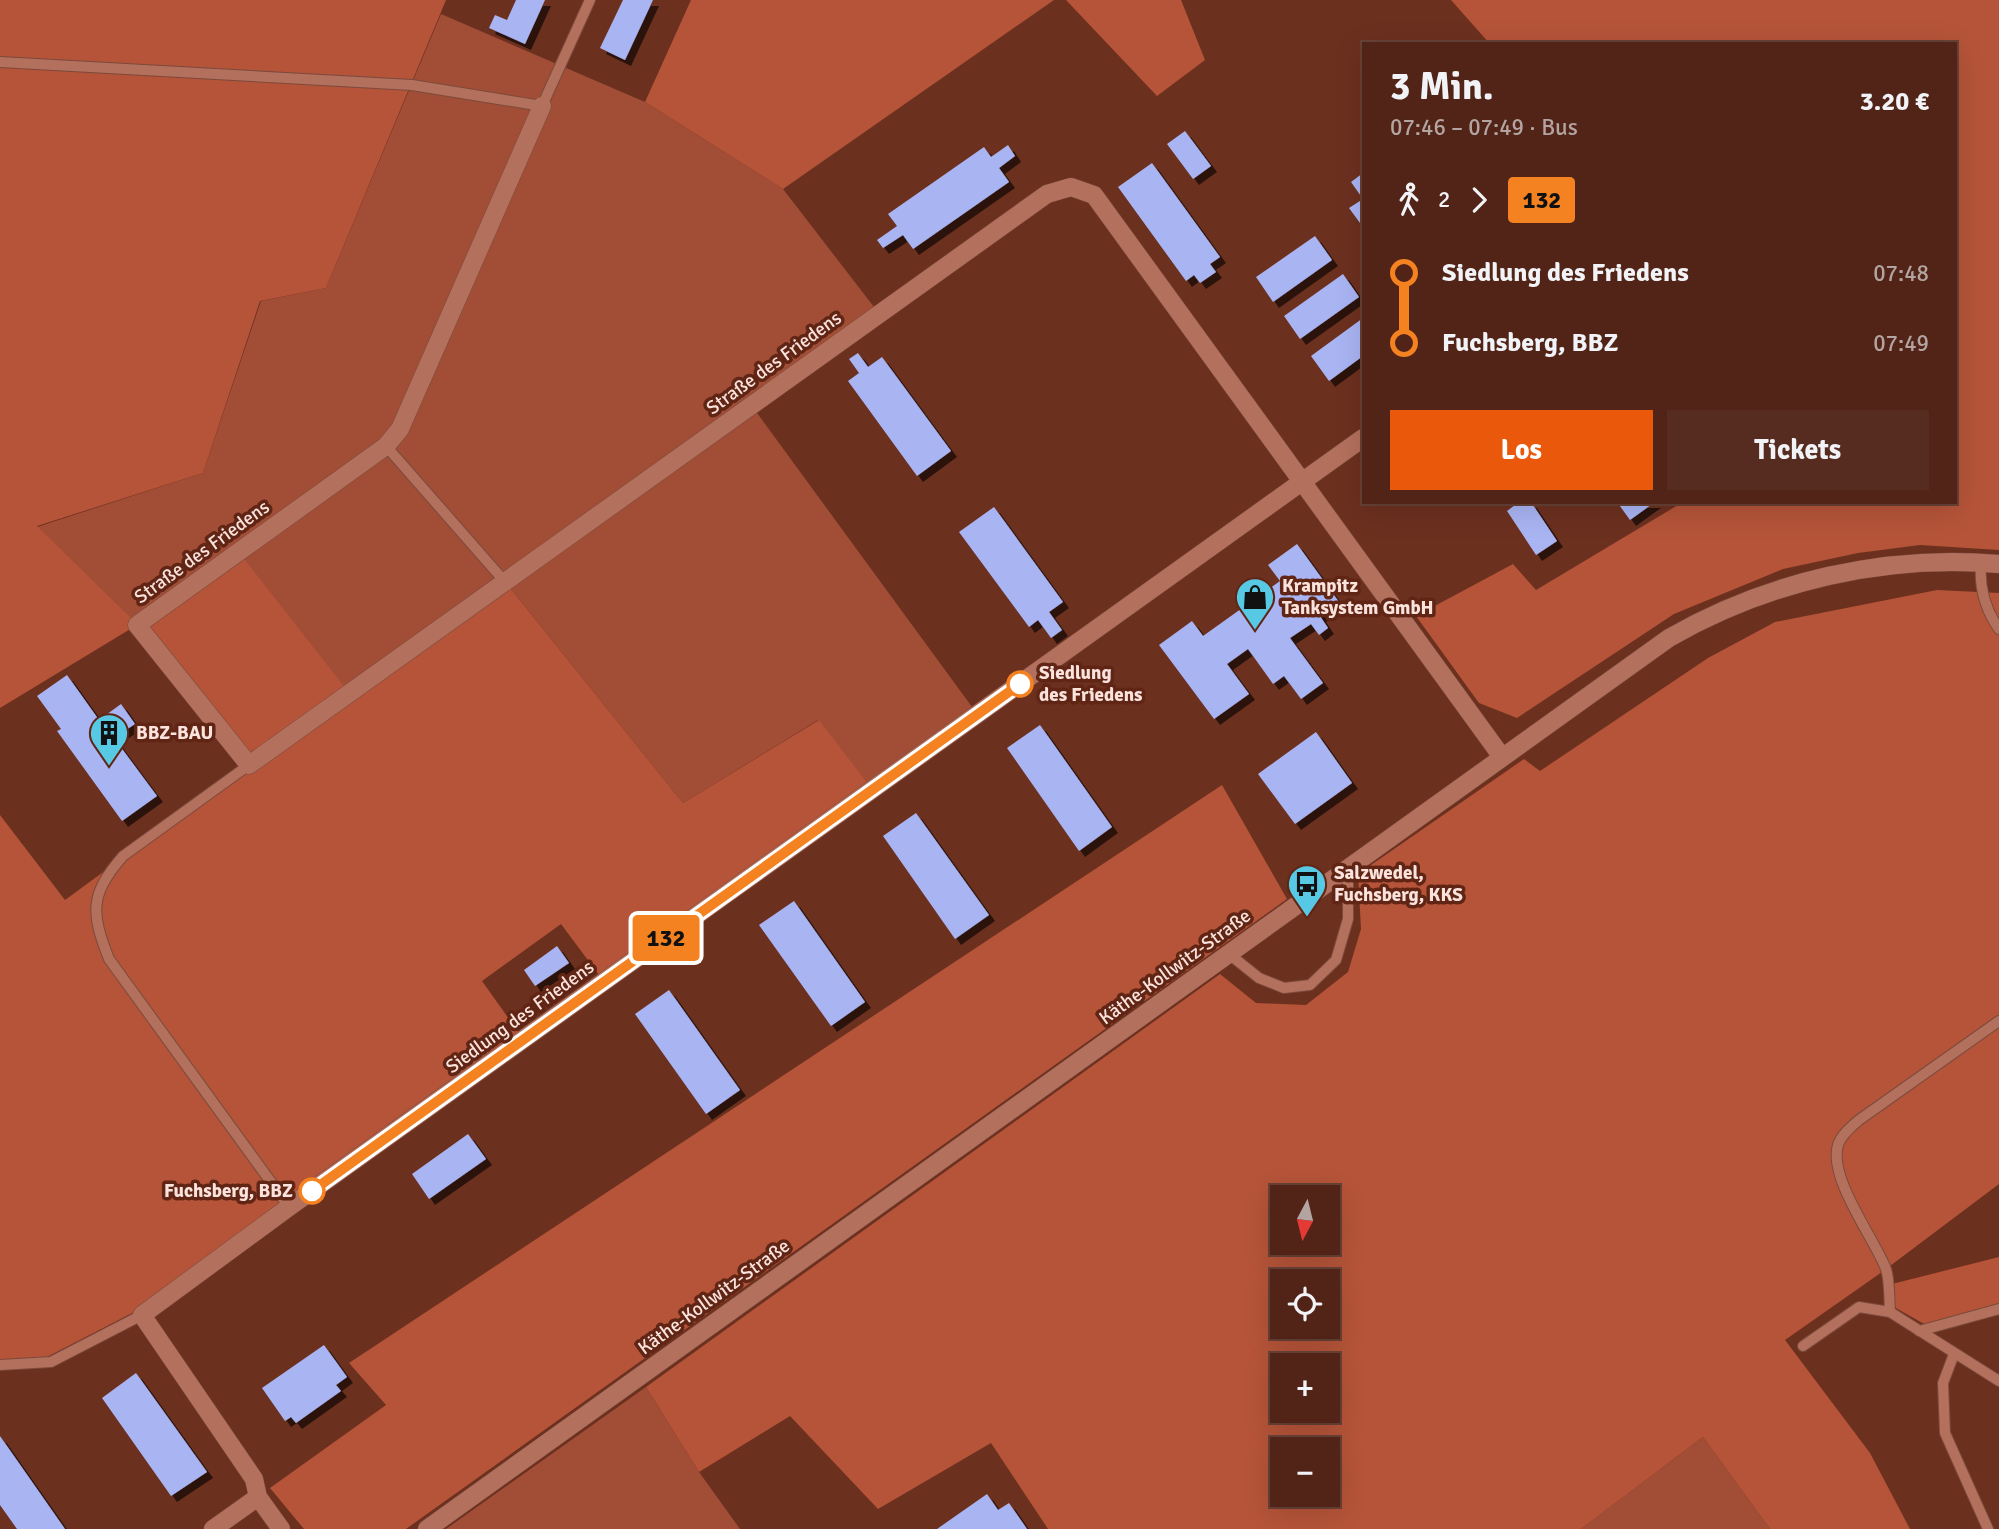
<!DOCTYPE html>
<html lang="de">
<head>
<meta charset="utf-8">
<style>
	:root { --surface:#512417; --page:#572c20; --text:#f1f3f6; --muted:#b4a4a1; --line:#674136; --accent:#ea580c }
	body { margin:0; font-family:Signika,sans-serif; background:var(--page); color:var(--text); height:100vh; display:flex; flex-direction:column; font-size:26px; white-space:nowrap }
	* { box-sizing:border-box; margin:0 }
	p { font-size:23px; color:var(--muted) }
	.icon { flex:none; width:38px; height:38px; fill:none; stroke:currentColor; stroke-width:2; stroke-linecap:round; stroke-linejoin:round }
	.map { position:relative; flex:1; overflow:hidden }
	.details { position:absolute; left:1362px; top:42px; width:595px; height:462px; display:flex; flex-direction:column; background:var(--surface); border-radius:0px; box-shadow:0 7px 28px #0002,0 0 0 2px var(--line) }
	.details>* { flex:none }
	.badge { padding:0 14px; border-radius:5px; font-size:24px; line-height:46px }
	.needle { width:46px; rotate:187deg }
	.tools { position:absolute; left:1270px; top:1185px; display:grid; gap:14px }
	.tools a { display:grid; place-items:center; width:70px; height:70px; border-radius:0px; background:var(--surface); box-shadow:0 7px 28px #0002,0 0 0 2px var(--line); font-size:35px }
	.map>.badge { position:absolute; translate:-50% -50%; box-shadow:0 0 0 4px #fff }
	.legs { display:flex; align-items:center; gap:10px; height:77px; padding:0 28px; font-size:23px }
	.legs p { margin-inline-start:auto }
	.headline { display:flex; align-items:center; justify-content:space-between; height:119px; padding:0 28px }
	h1 { font-size:38px; font-weight:800; line-height:52px }
	.primary-button { display:flex; gap:14px; margin-top:auto; padding:14px 28px }
	.primary-button a { flex:1; height:80px; border-radius:0px; background:var(--accent); color:#fff; font-size:28px; font-weight:800; line-height:80px; text-align:center }
	.primary-button a+a { background:var(--page); color:var(--text) }
	ul { padding:0 28px; list-style:none }
	li { display:flex; align-items:center; gap:24px; height:70px; font-size:26px }
	li i { display:grid; place-items:center; width:10px; height:100%; margin:0 9px; background:currentColor }
	li i::after { content:''; width:18px; height:18px; margin:-9px; border:5px solid; border-radius:50%; background:var(--surface) }
	li p { margin-inline-start:auto }
	li:first-child i { background:linear-gradient(#0000 50%,currentColor 0) }
	li:last-child i { background:linear-gradient(currentColor 50%,#0000 0) }
	.map>svg:first-child { display:block }
	.green { fill:#a24e37 }
	.forest { fill:#b55439; fill-rule:evenodd }
	.building { fill:#a9b4f3; filter:url(#shadow) }
	.lines { fill:none; stroke-linecap:round; stroke-linejoin:round }
	.service-casing { stroke:#7b4a3c; stroke-width:12 }
	.minor-casing { stroke:#7b4a3c; stroke-width:19 }
	.secondary-casing { stroke:#7b4a3c; stroke-width:19 }
	.service { stroke:#b3705d; stroke-width:10 }
	.minor { stroke:#b3705d; stroke-width:18 }
	.secondary { stroke:#b3705d; stroke-width:18 }
	.line-1-casing { stroke:#fff; stroke-width:16 }
	.line-1 { stroke:#f58220; stroke-width:10 }
	.stop-1-dot { fill:#fff; stroke:#f58220; stroke-width:3.5 }
	.labels { text-anchor:middle; dominant-baseline:central; stroke-width:7; stroke-linejoin:round; paint-order:stroke }
	.street-label { font-size:19px; fill:#fbe3dd; stroke:#602514 }
	.poi-label { font-size:19px; font-weight:bold; fill:#fbe3dd; stroke:#602514; text-anchor:start }
	.stop-label { font-size:19px; font-weight:bold; fill:#fbe3dd; stroke:#602514; text-anchor:start }
</style>
</head>
<body>
<div class="map">
<svg width="1999" height="1529" viewBox="0 0 1999 1529">
	<defs>
		<filter id="shadow"><feDropShadow dx="6" dy="6" stdDeviation="0" flood-color="#0009"/></filter>
	</defs>
	<rect width="100%" height="100%" fill="#6c301f"/>
	<path class="green" d="M 441,14 L 645,102 L 783,189 L 874,307 L 746,398 L 975,711 L 870,786 L 818,720 L 683,803 L 506,583 L 350,694 L 137,625 L 37,527 L 203,473 L 261,301 L 326,288 Z
		M 646,1387 L 699,1472 L 740,1529 L 446,1529 Z
		M 1703,1437 L 1770,1529 L 1581,1529 Z"/>
	<path class="forest" d="M 0,0 L 446,0 L 326,288 L 260,301 L 203,473 L 37,526 L 137,624 L 238,551 L 350,694 L 506,583 L 683,803 L 819,720 L 870,786 L 599,975 L 561,924 L 482,981 L 519,1033 L 138,1310 L 47,1357 L 0,1360 L 0,815 L 65,900 L 249,765 L 137,625 L 0,708 Z
		M 691,0 L 1054,0 L 783,189 L 645,102 Z
		M 1066,0 L 1181,0 L 1205,60 L 1157,96 Z
		M 1451,0 L 1999,0 L 1999,550 L 1920,545 L 1858,553 L 1783,569 L 1674,614 L 1517,718 L 1479,703 L 1416,616 L 1513,564 L 1536,590 L 1683,502 L 1955,502 L 1955,44 L 1490,44 Z
		M 1937,590 L 1999,593 L 1999,1184 L 1882,1272 L 1785,1340 L 1870,1453 L 1910,1529 L 1770,1529 L 1703,1437 L 1581,1529 L 1048,1529 L 991,1443 L 878,1509 L 790,1416 L 699,1472 L 646,1387 L 1220,974 L 1256,1003 L 1306,1005 L 1348,972 L 1361,929 L 1358,874 L 1524,759 L 1540,771 L 1708,658 L 1775,622 ZM 1283,1197 L 1328,1197 L 1328,1242 L 1283,1242 ZM 1283,1281 L 1328,1281 L 1328,1326 L 1283,1326 ZM 1283,1365 L 1328,1365 L 1328,1410 L 1283,1410 ZM 1283,1449 L 1328,1449 L 1328,1494 L 1283,1494 Z
		M 1222,785 L 1287,899 L 406,1529 L 304,1529 L 270,1488 L 386,1405 L 349,1363 Z
		M 1999,1257 L 1999,1304 L 1926,1325 L 1894,1307 L 1892,1284 Z"/>
	<path class="building" d="M 516,0 L 545,0 L 525,44 L 489,28 L 495,15 L 507,20 Z
		M 623,0 L 653,0 L 625,60 L 600,48 Z
		M 1185,131 L 1211,166 L 1193,179 L 1167,144 Z
		M 1008,145 L 1015,156 L 999,168 L 1009,182 L 913,249 L 903,235 L 883,248 L 877,240 L 897,226 L 888,214 L 984,147 L 991,157 Z
		M 1152,163 L 1220,257 L 1210,264 L 1216,272 L 1200,283 L 1194,275 L 1186,281 L 1118,187 Z
		M 1363,173 L 1363,221 L 1360,223 L 1349,208 L 1363,199 L 1351,182 Z
		M 1315,236 L 1332,260 L 1273,302 L 1256,277 Z
		M 1343,274 L 1359,297 L 1300,339 L 1284,316 Z
		M 1363,318 L 1363,356 L 1329,381 L 1311,356 Z
		M 858,353 L 868,367 L 882,357 L 951,451 L 917,476 L 848,381 L 859,373 L 849,359 Z
		M 1519,502 L 1531,502 L 1557,541 L 1536,555 L 1507,511 Z
		M 1617,502 L 1655,502 L 1630,520 Z
		M 994,507 L 1063,602 L 1049,612 L 1062,630 L 1051,638 L 1038,620 L 1029,627 L 959,532 Z
		M 1297,544 L 1339,602 L 1320,616 L 1328,628 L 1319,635 L 1311,624 L 1290,638 L 1323,683 L 1301,699 L 1284,676 L 1273,684 L 1248,649 L 1227,664 L 1249,694 L 1214,719 L 1159,645 L 1192,621 L 1203,636 L 1280,581 L 1268,565 Z
		M 67,675 L 99,720 L 121,704 L 135,724 L 114,738 L 157,796 L 122,821 L 57,731 L 61,729 L 37,696 Z
		M 1040,725 L 1112,827 L 1079,851 L 1007,748 Z
		M 1316,732 L 1352,783 L 1295,824 L 1258,774 Z
		M 916,813 L 989,915 L 955,939 L 883,836 Z
		M 794,901 L 865,1002 L 831,1026 L 759,925 Z
		M 557,946 L 569,963 L 535,986 L 524,970 Z
		M 669,990 L 740,1090 L 706,1114 L 635,1014 Z
		M 468,1134 L 486,1159 L 429,1199 L 412,1174 Z
		M 324,1345 L 347,1377 L 336,1385 L 341,1391 L 296,1423 L 291,1417 L 285,1421 L 262,1388 Z
		M 136,1373 L 207,1472 L 171,1496 L 102,1398 Z
		M 0,1436 L 65,1529 L 17,1529 L 0,1505 Z
		M 987,1494 L 998,1510 L 1009,1503 L 1027,1529 L 937,1529 Z"/>
	<g class="lines">
		<g class="service-casing">
			<path id="service" d="M 0,62 L 412,85 L 542,106 L 590,0
				M 386,446 L 506,583
				M 1981,562 C 1979,587 1984,608 1999,629
				M 249,765 L 123,856 C 89,895 91,913 109,959 L 289,1207
				M 1229,954 L 1259,978 L 1284,988 L 1310,985 L 1336,960 L 1348,919 L 1348,868
				M 1890,1312 C 1889,1299 1890,1282 1886,1269 C 1874,1238 1828,1178 1838,1145 C 1841,1135 1852,1126 1859,1120 L 1999,1021
				M 1919,1331 L 1999,1309
				M 1803,1346 L 1859,1307 L 1890,1312 L 1999,1381
				M 1954,1354 L 1943,1383 L 1945,1433 L 1988,1529
				M 0,1365 L 51,1362 L 142,1315"/>
		</g>
		<g class="minor-casing">
			<path id="minor" d="M 542,106 L 400,429 L 386,446 L 137,625 L 249,765 L 1047,194 L 1071,187 L 1094,195 L 1502,757
				M 213,1529 L 258,1497
				M 281,1529 L 258,1497 L 254,1479 L 142,1315 L 289,1207 L 1363,438"/>
		</g>
		<g class="secondary-casing">
			<path id="secondary" d="M 427,1529 L 1669,638 C 1768,581 1886,554 1999,564"/>
		</g>
		<use href="#service" class="service"/>
		<use href="#minor" class="minor"/>
		<use href="#secondary" class="secondary"/>
	</g>
	<g class="lines">
		<g class="line-1-casing">
			<path id="line-1" d="M 312,1191 L 1020,684"/>
		</g>
		<use href="#line-1" class="line-1"/>
	</g>
	<defs>
		<g id="shop-pin" transform="scale(2.0125)"><path d="M0 17L-7.5 6A9.5 9.5 0 1 1 7.5 6Z" fill="#58c9e4" stroke="#602514"/><path d="M-5-2.5h2.3a2.7 3.5 0 0 1 5.4 0H5L5.5 6h-11ZM-1.5-2.5h3a1.5 2.3 0 0 0-3 0Z" fill="#111"/></g>
		<g id="building-pin" transform="scale(2.0125)"><path d="M0 17L-7.5 6A9.5 9.5 0 1 1 7.5 6Z" fill="#58c9e4" stroke="#602514"/><path d="M-4-6H4V6H1V3H-1V6H-4ZM-2.5-4.3h1.7v1.8h-1.7ZM.8-4.3h1.7v1.8H.8ZM-2.5-1h1.7V.8h-1.7ZM.8-1h1.7V.8H.8Z" fill="#111"/></g>
		<g id="bus-pin" transform="scale(2.0125)"><path d="M0 17L-7.5 6A9.5 9.5 0 1 1 7.5 6Z" fill="#58c9e4" stroke="#602514"/><path d="M-5-6H5V4H4V6H2V4H-2V6H-4V4H-5ZM-3.5-4V0h7V-4ZM-3.5 1.2v1.5H-2V1.2ZM2 1.2v1.5H3.5V1.2Z" fill="#111"/></g>
	</defs>
	<g fill-rule="evenodd">
		<use href="#shop-pin" x="1255" y="597"/>
		<use href="#building-pin" x="109" y="733"/>
		<use href="#bus-pin" x="1307" y="884"/>
	</g>
	<g class="stop-1-dot">
		<circle cx="1020" cy="684" r="12"/>
		<circle cx="312" cy="1191" r="12"/>
	</g>
	<g class="labels">
		<g class="street-label">
			<text transform="translate(774 363) rotate(-36)">Straße des Friedens</text>
			<text transform="translate(202 552) rotate(-36)">Straße des Friedens</text>
			<text transform="translate(1175 967) rotate(-36)">Käthe-Kollwitz-Straße</text>
			<text transform="translate(520 1017) rotate(-36)">Siedlung des Friedens</text>
			<text transform="translate(714 1297) rotate(-36)">Käthe-Kollwitz-Straße</text>
		</g>
		<g class="poi-label">
			<text x="1282" y="586">Krampitz<tspan x="1282" dy="22">Tanksystem GmbH</tspan></text>
			<text x="136" y="733">BBZ-BAU</text>
			<text x="1334" y="873">Salzwedel,<tspan x="1334" dy="22">Fuchsberg, KKS</tspan></text>
		</g>
		<g class="stop-label">
			<text x="1039" y="673">Siedlung<tspan x="1039" dy="22">des Friedens</tspan></text>
			<text x="293" y="1191" text-anchor="end">Fuchsberg, BBZ</text>
		</g>
	</g>
</svg>
<div class="tools">
<a><svg class="needle" viewBox="-14 -14 28 28"><path d="M0-13l5 13h-10z" fill="#e53935"/><path d="M0 13l5-13h-10z" fill="#b4a4a1"/></svg></a>
<a><svg class="icon" aria-label="locate" viewBox="0 0 24 24"><circle cx="12" cy="12" r="6"/><path d="M12 2v4M12 18v4M2 12h4M18 12h4"/></svg></a>
<a>+</a>
<a>−</a>
</div>
<b class="badge" style="left:666px;top:938px;background:#f58220;color:#111">132</b>
<section class="details">
<div class="headline"><div><h1>3 Min.</h1><p>07:46 – 07:49 · Bus</p></div><b>3.20 €</b></div>
<div class="legs"><svg class="icon" aria-label="walk" viewBox="0 0 24 24"><circle cx="13" cy="4" r="2"/><path d="M13 8l-2 6 4 7M11 14l-3 7M7 12l3-4h3l4 4"/></svg>2<svg class="icon" aria-label="forward" viewBox="0 0 24 24"><path d="M9 5l7 7-7 7"/></svg><b class="badge" style="background:#f58220;color:#111">132</b></div>
<ul>
<li><i style="color:#f58220"></i><b>Siedlung des Friedens</b><p>07:48</p></li>
<li><i style="color:#f58220"></i><b>Fuchsberg, BBZ</b><p>07:49</p></li>
</ul>
<div class="primary-button"><a>Los</a><a>Tickets</a></div>
</section>
</div>
</body>
</html>
